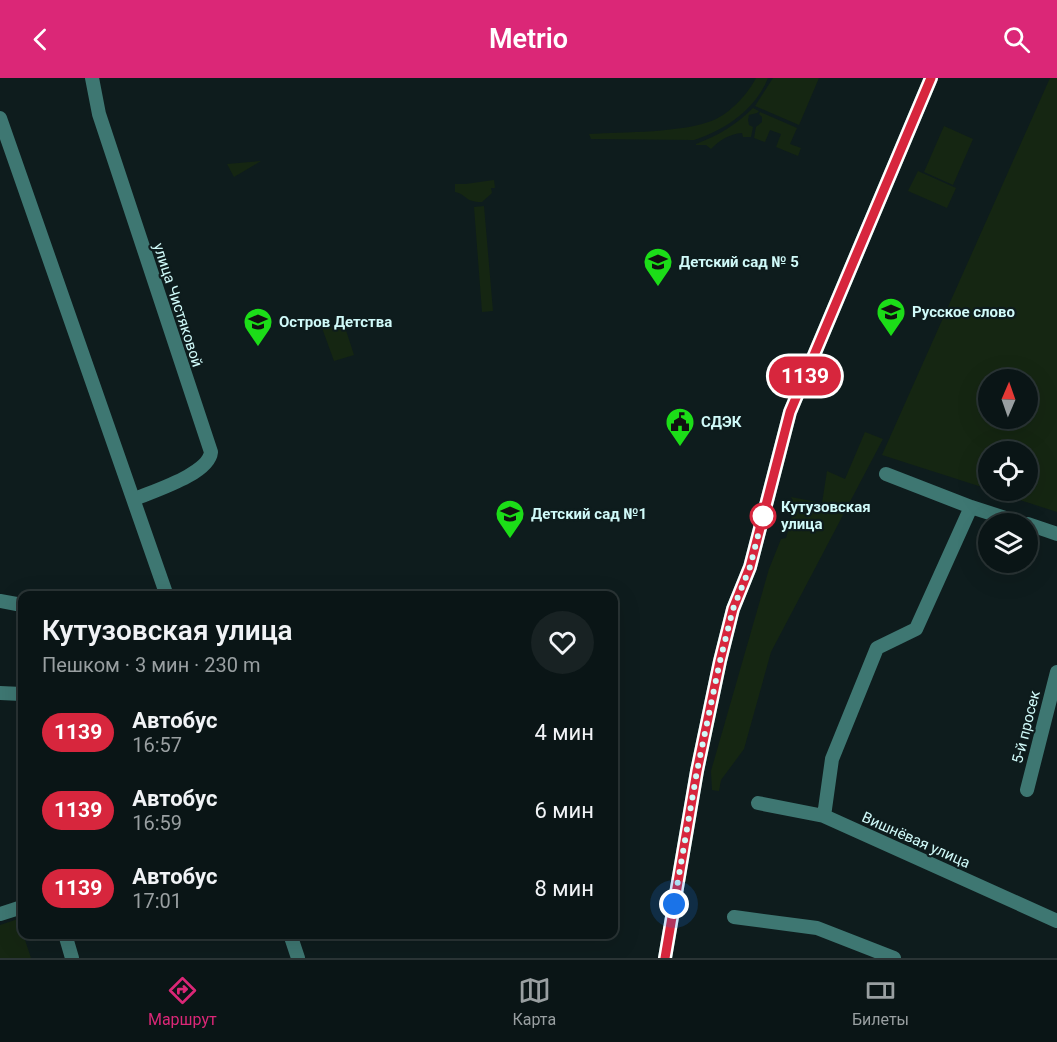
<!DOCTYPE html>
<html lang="ru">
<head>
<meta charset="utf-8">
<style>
	:root { --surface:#0a1516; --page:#182223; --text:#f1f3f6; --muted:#999fa1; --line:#2a3435; --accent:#db2777 }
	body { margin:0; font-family:Roboto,sans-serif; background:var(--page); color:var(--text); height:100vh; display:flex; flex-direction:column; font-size:22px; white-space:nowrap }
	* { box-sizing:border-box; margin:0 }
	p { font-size:20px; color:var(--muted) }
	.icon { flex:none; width:33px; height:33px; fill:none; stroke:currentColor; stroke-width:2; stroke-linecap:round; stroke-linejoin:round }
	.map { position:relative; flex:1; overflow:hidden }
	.side { position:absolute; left:18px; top:513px; width:600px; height:348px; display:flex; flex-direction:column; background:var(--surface); border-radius:12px; box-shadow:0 6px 24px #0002,0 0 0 2px var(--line) }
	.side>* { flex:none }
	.badge { padding:0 12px; border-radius:20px; font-size:21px; line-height:39px }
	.needle { width:39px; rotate:2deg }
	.tools { position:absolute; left:978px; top:291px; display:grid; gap:12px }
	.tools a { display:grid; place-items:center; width:60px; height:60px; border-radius:50%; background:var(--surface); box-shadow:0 6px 24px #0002,0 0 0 2px var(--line); font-size:30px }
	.you { position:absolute; width:30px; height:30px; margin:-15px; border:4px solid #fff; border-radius:50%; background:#1a73e8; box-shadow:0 0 0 9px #1a73e833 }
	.map>.badge { position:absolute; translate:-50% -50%; box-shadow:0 0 0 3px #fff }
	.round { display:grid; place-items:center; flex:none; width:63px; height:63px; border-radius:32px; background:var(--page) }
	.overview { display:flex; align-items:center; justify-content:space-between; height:102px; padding:0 24px }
	h1 { font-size:28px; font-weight:600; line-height:45px }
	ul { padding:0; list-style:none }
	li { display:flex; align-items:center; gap:18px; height:78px; padding:0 24px }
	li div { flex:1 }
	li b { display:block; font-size:22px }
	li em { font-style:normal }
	li .badge { min-width:66px; font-weight:700; text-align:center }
	header { display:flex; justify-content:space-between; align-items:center; height:78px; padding:0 24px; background:var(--accent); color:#fff; font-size:27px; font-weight:600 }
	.dock { display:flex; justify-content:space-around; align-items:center; height:84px; border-top:2px solid var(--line); background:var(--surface); font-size:16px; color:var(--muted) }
	.dock a { display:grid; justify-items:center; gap:3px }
	.dock .current { color:var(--accent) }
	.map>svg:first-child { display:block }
	.green { fill:#152612; fill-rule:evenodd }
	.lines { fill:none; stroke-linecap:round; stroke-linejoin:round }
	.minor { stroke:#3e7772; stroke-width:14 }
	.line-casing { stroke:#fff; stroke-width:14 }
	.line { stroke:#d7263d; stroke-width:9 }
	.walk { stroke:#d0faf9; stroke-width:6; stroke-dasharray:0 10.8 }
	.stop-dot { fill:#fff; stroke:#d7263d; stroke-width:3 }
	.labels { text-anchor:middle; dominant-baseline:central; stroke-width:4.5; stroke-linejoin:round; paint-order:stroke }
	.poi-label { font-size:15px; font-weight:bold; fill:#d0faf9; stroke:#0e1c1d; text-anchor:start }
	.street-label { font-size:15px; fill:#d0faf9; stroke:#0e1c1d }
	.stop-label { font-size:15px; font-weight:bold; fill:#d0faf9; stroke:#0e1c1d; text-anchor:start }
</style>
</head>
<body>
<header><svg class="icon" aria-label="back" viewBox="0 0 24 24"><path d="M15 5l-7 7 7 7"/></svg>Metrio<svg class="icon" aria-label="search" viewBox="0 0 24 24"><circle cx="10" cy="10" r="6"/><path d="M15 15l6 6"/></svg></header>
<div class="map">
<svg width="1057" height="880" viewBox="0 0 1057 880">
	<rect width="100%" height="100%" fill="#0e1c1d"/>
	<path class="green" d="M 756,0 L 768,0 C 755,32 725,52 694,62 L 591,61 L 589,56 C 624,54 683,55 714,42 C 730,35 748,16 756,0 Z
		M 773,0 L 819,0 L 799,47 L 755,28 Z
		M 1050,0 L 1057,0 L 1057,434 L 992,413 L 1028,412 L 1028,374 L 988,374 L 988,411 L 882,377 ZM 988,302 L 1028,302 L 1028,340 L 988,340 Z
		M 753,30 L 759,33 L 757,35 L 749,37 L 748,42 L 749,47 L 753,49 L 751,59 L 743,59 L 742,55 C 729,56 720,62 711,71 L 706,67 L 696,67 L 696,66 C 719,57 736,47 753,30 Z
		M 760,34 L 797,50 L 790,66 L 801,70 L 798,78 L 776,69 L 781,56 L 770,52 L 765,64 L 754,60 L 756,49 L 762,44 L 762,39 L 759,36 Z
		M 944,48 L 973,61 L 953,107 L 924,94 Z
		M 261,83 L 234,99 L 227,86 Z
		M 918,93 L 956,110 L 947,130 L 908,113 Z
		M 494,102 L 495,110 L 491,110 L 492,115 L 482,124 C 464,124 468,117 455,114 L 455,106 L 466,106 Z
		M 484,128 L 493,233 L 482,234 L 474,129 Z
		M 343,243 L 354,277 L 334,283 L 322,250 Z
		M 865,354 L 883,361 L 771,574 L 744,671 L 721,702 L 719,713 L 712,712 L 711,693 L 769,491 L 781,461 L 786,460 L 795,427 L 791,419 L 822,425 L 827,393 L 845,401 Z
		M 18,841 L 31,880 L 0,880 L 0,847 Z"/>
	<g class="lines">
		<path class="minor" d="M 92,0 L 99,36 L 211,374 C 209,396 153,413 135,421
			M 0,40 L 167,518
			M 886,396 L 971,429 L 1024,446
			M 1028,446 L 1057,456
			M 0,523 L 22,527
			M 0,615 L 22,616
			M 1027,712 L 1057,594
			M 758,725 L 824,738 L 1057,843
			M 824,738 L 832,681 L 877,570 L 916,551 L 971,429
			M 0,836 L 22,829
			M 734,839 L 817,850 L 894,880
			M 65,856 L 72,880
			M 290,856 L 298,880
			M 665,880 L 697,693 L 720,583 L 733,531 L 750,489 L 790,334 L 931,0"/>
	</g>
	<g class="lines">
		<g class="line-casing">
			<path id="line" d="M 665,880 L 697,693 L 720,583 L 733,531 L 750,489 L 790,334 L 931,0"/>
		</g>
		<use href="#line" class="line"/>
		<path class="walk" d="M 674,826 L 697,693 L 720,583 L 733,531 L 750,489 L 763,438"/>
	</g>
	<defs>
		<g id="school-pin" transform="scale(1.5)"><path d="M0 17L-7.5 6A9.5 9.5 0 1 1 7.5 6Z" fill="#1cdd18" stroke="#0e1c1d"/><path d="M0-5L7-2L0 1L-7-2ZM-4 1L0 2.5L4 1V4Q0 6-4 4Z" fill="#111"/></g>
		<g id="civic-pin" transform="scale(1.5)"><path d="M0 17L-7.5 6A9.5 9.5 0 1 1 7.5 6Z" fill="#1cdd18" stroke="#0e1c1d"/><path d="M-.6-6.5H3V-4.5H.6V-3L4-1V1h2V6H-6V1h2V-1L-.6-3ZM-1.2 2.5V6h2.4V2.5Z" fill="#111"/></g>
	</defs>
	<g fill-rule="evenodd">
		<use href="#school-pin" x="658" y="184"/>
		<use href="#school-pin" x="891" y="234"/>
		<use href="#school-pin" x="258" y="244"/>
		<use href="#civic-pin" x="680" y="344"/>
		<use href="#school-pin" x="510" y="436"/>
	</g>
	<circle class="stop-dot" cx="763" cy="438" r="12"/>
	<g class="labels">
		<g class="poi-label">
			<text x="679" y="184">Детский сад № 5</text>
			<text x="912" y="234">Русское слово</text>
			<text x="279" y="244">Остров Детства</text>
			<text x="701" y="344">СДЭК</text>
			<text x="531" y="436">Детский сад №1</text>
		</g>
		<g class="street-label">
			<text transform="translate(178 227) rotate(72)">улица Чистяковой</text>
			<text transform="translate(1026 649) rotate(-76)">5-й просек</text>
			<text transform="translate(916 762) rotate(24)">Вишнёвая улица</text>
		</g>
		<g class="stop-label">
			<text x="781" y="429">Кутузовская<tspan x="781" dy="17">улица</tspan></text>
		</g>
	</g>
</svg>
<div class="tools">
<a><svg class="needle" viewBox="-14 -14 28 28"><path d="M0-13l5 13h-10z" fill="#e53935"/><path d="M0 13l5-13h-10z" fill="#999fa1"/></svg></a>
<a><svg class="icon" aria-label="locate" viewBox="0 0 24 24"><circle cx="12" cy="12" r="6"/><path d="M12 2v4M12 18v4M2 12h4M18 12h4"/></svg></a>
<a><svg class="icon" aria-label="layers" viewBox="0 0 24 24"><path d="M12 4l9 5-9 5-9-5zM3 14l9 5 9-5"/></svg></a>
</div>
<div class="you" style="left:674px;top:826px"></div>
<b class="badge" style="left:805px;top:298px;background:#d7263d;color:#fff">1139</b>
<section class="side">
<div class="overview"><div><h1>Кутузовская улица</h1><p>Пешком · 3 мин · 230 m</p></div><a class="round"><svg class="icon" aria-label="heart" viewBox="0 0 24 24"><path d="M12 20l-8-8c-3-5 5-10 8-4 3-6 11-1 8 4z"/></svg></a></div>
<ul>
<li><span class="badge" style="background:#d7263d;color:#fff">1139</span><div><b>Автобус</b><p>16:57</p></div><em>4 мин</em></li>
<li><span class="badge" style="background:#d7263d;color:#fff">1139</span><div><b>Автобус</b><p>16:59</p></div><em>6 мин</em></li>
<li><span class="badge" style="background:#d7263d;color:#fff">1139</span><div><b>Автобус</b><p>17:01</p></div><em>8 мин</em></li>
</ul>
</section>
</div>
<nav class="dock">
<a class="current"><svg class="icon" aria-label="directions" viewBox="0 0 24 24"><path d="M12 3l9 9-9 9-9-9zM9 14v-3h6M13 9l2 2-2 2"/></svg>Маршрут</a>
<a><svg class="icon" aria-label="map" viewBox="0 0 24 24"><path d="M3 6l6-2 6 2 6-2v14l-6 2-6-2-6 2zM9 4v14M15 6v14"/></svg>Карта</a>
<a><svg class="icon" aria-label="tickets" viewBox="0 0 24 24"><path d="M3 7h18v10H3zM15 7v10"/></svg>Билеты</a>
</nav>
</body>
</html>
